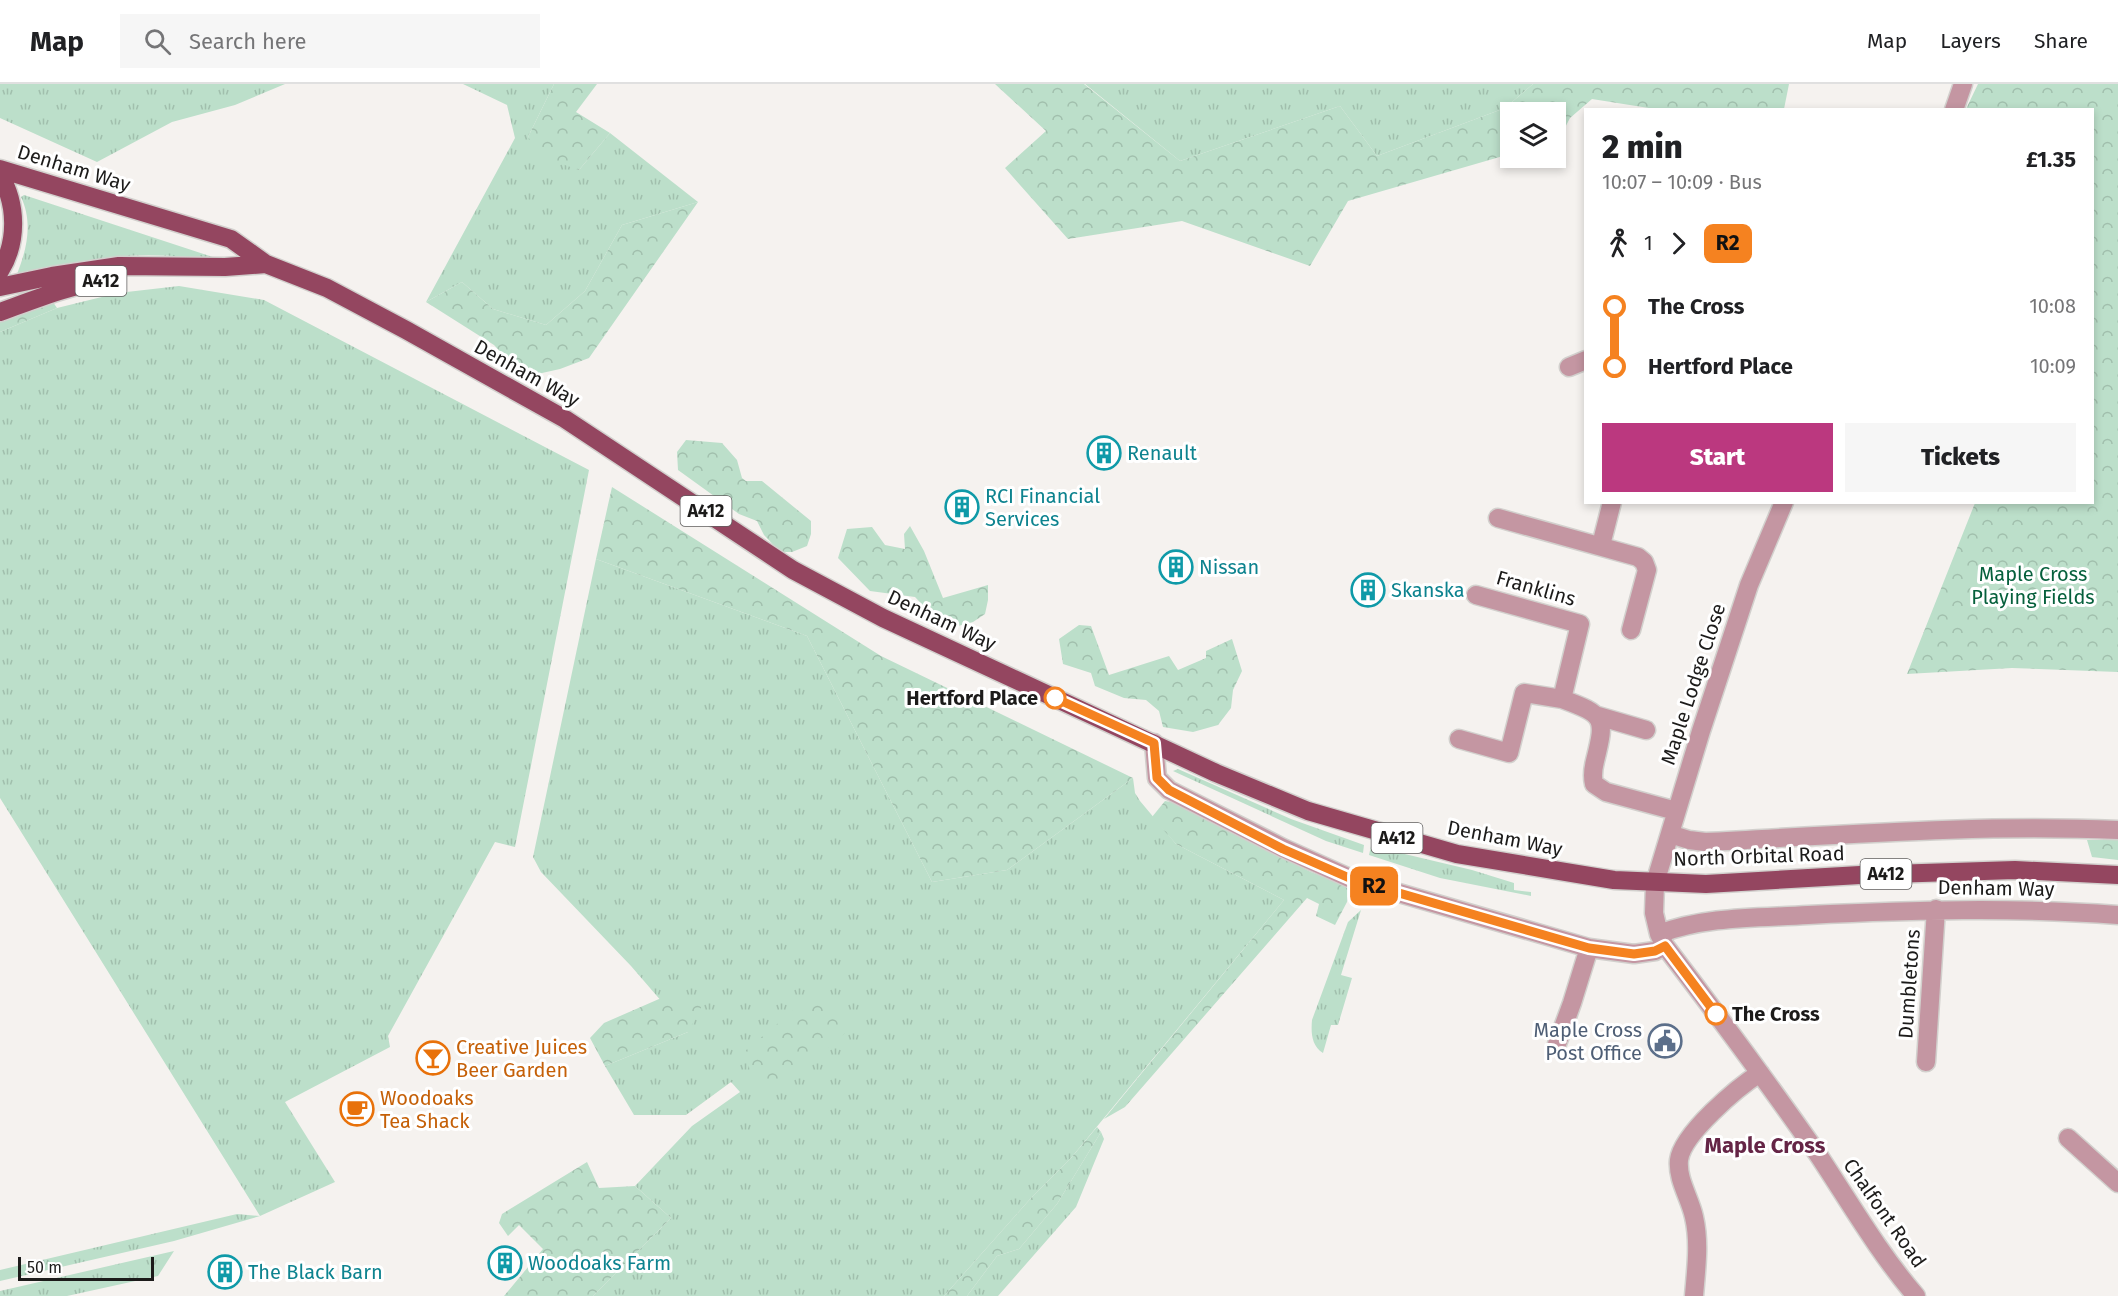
<!DOCTYPE html>
<html lang="en">
<head>
<meta charset="utf-8">
<style>
	:root { --surface:#fff; --page:#f6f6f6; --text:#202124; --muted:#757577; --line:#e0e0e0; --accent:#bb387f }
	body { margin:0; font-family:"Fira Sans",sans-serif; background:var(--page); color:var(--text); height:100vh; display:flex; flex-direction:column; font-size:22px; white-space:nowrap }
	* { box-sizing:border-box; margin:0 }
	p { font-size:20px; color:var(--muted) }
	.icon { flex:none; width:33px; height:33px; fill:none; stroke:currentColor; stroke-width:2; stroke-linecap:round; stroke-linejoin:round }
	.map { position:relative; flex:1; overflow:hidden }
	.sheet { position:absolute; left:1584px; top:24px; width:510px; height:396px; display:flex; flex-direction:column; background:var(--surface); border-radius:0px; box-shadow:0 3px 9px #0003 }
	.sheet>* { flex:none }
	.badge { padding:0 12px; border-radius:9px; font-size:21px; line-height:39px }
	.fabs { position:absolute; left:1500px; top:18px; display:grid; gap:12px }
	.fabs a { display:grid; place-items:center; width:66px; height:66px; border-radius:0px; background:var(--surface); box-shadow:0 3px 9px #0003; font-size:30px }
	.scale { position:absolute; left:18px; bottom:15px; width:136px; box-sizing:border-box; padding-left:6px; border:3px solid #1c1b1a; border-top:0; font-size:16px; line-height:21px; white-space:nowrap; color:#1c1b1a; -webkit-text-stroke:4px #fff; paint-order:stroke }
	.map>.badge { position:absolute; translate:-50% -50%; box-shadow:0 0 0 3px #fff }
	.legs { display:flex; align-items:center; gap:9px; height:66px; padding:0 18px; font-size:20px }
	.legs p { margin-inline-start:auto }
	.summary { display:flex; align-items:center; justify-content:space-between; height:102px; padding:0 18px }
	h1 { font-size:33px; font-weight:800; line-height:45px }
	.primary-button { display:flex; gap:12px; margin-top:auto; padding:12px 18px }
	.primary-button a { flex:1; height:69px; border-radius:0px; background:var(--accent); color:#fff; font-size:24px; font-weight:800; line-height:69px; text-align:center }
	.primary-button a+a { background:var(--page); color:var(--text) }
	ul { padding:0 18px; list-style:none }
	li { display:flex; align-items:center; gap:21px; height:60px; font-size:22px }
	li i { display:grid; place-items:center; width:9px; height:100%; margin:0 8px; background:currentColor }
	li i::after { content:''; width:15px; height:15px; margin:-8px; border:4px solid; border-radius:50%; background:var(--surface) }
	li p { margin-inline-start:auto }
	li:first-child i { background:linear-gradient(#0000 50%,currentColor 0) }
	li:last-child i { background:linear-gradient(currentColor 50%,#0000 0) }
	header { display:flex; align-items:center; gap:36px; box-sizing:border-box; height:84px; padding:0 30px; background:var(--surface); border-bottom:2px solid var(--line) }
	header strong { font-size:28px }
	nav { display:flex; gap:33px; margin-inline-start:auto; font-size:21px }
	.search { width:420px; height:54px; background:var(--page); display:flex; align-items:center; gap:15px; box-sizing:border-box; padding:0 21px; border-radius:0px; color:var(--muted); font-size:22px }
	.map>svg:first-child { display:block }
	.grass { fill:url(#grass-tufts) }
	.forest { fill:url(#forest-crowns) }
	.lines { fill:none; stroke-linecap:round; stroke-linejoin:round }
	.minor-casing { stroke:#d2d0cd; stroke-width:21 }
	.major-casing { stroke:#d2d0cd; stroke-width:21 }
	.minor { stroke:#c496a2; stroke-width:18 }
	.major { stroke:#944660; stroke-width:18 }
	.line-1-casing { stroke:#fff; stroke-width:14 }
	.line-1 { stroke:#f58220; stroke-width:9 }
	.stop-1-dot { fill:#fff; stroke:#f58220; stroke-width:3 }
	.labels { text-anchor:middle; dominant-baseline:central; stroke-width:6; stroke-linejoin:round; paint-order:stroke }
	.shield { fill:#fff; stroke:#605f5f; stroke-width:1.5 }
	.shield-label { font-size:18px; font-weight:bold; fill:#1c1b1a }
	.street-label { font-size:20px; fill:#1c1b1a; stroke:#fff }
	.culture-label { font-size:20px; fill:#0d838f; stroke:#fff; text-anchor:start }
	.park-label { font-size:20px; fill:#06603c; stroke:#fff }
	.stop-label { font-size:20px; font-weight:bold; fill:#1c1b1a; stroke:#fff; text-anchor:end }
	.service-label { font-size:20px; fill:#4e5e75; stroke:#fff; text-anchor:end }
	.food-label { font-size:20px; fill:#c56008; stroke:#fff; text-anchor:start }
	.quarter-label { font-size:22px; font-weight:bold; fill:#652546; stroke:#fff }
</style>
</head>
<body>
<header>
<strong>Map</strong>
<div class="search"><svg class="icon" aria-label="search" viewBox="0 0 24 24"><circle cx="10" cy="10" r="6"/><path d="M15 15l6 6"/></svg>Search here</div>
<nav><a>Map</a><a>Layers</a><a>Share</a></nav>
</header>
<div class="map">
<svg width="2118" height="1212" viewBox="0 0 2118 1212">
	<defs>
		<pattern id="grass-tufts" width="24" height="20" patternUnits="userSpaceOnUse" patternTransform="scale(1.5)"><rect width="24" height="20" fill="#bcdfca"/><path d="M3 7l-1-3M5 7V3M7 7l1-3M15 17l-1-3M17 17v-4M19 17l1-3" fill="none" stroke="#a1bfad"/></pattern>
		<pattern id="forest-crowns" width="20" height="18" patternUnits="userSpaceOnUse" patternTransform="scale(1.5)"><rect width="20" height="18" fill="#bcdfca"/><path d="M2 6a3 3 0 1 1 6 0M12 15a3 3 0 1 1 6 0" fill="none" stroke="#a1bfad"/></pattern>
	</defs>
	<rect width="100%" height="100%" fill="#f5f2ef"/>
	<path class="grass" d="M 0,0 L 285,0 L 235,21 L 172,38 L 97,78 L 0,34 Z
		M 463,0 L 554,0 L 528,53 L 579,86 L 610,49 L 698,118 L 622,141 L 585,207 L 546,241 L 493,225 L 462,198 L 426,218 L 515,54 L 507,21 Z
		M 1085,0 L 1533,0 L 1505,24 L 1377,72 L 1340,22 L 1180,77 Z
		M 24,111 L 228,178 C 194,173 161,170 127,172 C 90,175 54,184 17,190 C 27,165 33,138 21,113 Z
		M 179,202 L 264,216 L 589,386 L 515,763 L 495,758 L 388,952 L 390,963 L 285,1018 L 335,1098 L 260,1132 L 174,1157 L 0,1197 L 0,1186 L 237,1130 L 260,1132 L 0,714 L 0,248 L 57,224 L 118,209 Z
		M 596,475 L 807,552 L 932,798 L 1007,786 L 1133,694 L 1135,709 L 1140,717 L 1176,760 L 1284,816 L 1071,1074 L 1031,1114 L 944,1212 L 593,1212 L 671,1134 L 635,1102 L 692,1042 L 740,1008 L 731,998 L 686,1031 L 634,1031 L 605,982 L 688,948 L 631,882 L 541,788 L 533,773 Z
		M 1178,685 L 1291,735 L 1364,761 L 1363,769 L 1326,757 L 1173,687 Z
		M 1371,762 L 1472,786 L 1514,799 L 1514,806 L 1531,808 L 1531,812 L 1440,794 L 1369,771 Z
		M 1361,826 L 1341,891 L 1352,894 L 1338,941 L 1331,941 L 1323,969 C 1311,961 1311,948 1312,936 L 1348,838 Z
		M 1101,1048 L 1104,1055 L 1076,1123 L 998,1212 L 967,1212 L 997,1172 L 1019,1165 L 1057,1120 Z
		M 174,1167 L 158,1192 L 67,1212 L 0,1212 L 0,1207 Z"/>
	<path class="forest" d="M 554,0 L 597,0 L 576,28 L 610,49 L 579,86 L 545,74 L 528,53 Z
		M 995,0 L 1084,0 L 1180,77 L 1340,22 L 1377,72 L 1505,24 L 1533,0 L 1789,0 L 1784,25 L 1655,25 L 1592,15 L 1570,34 L 1558,57 L 1556,57 L 1556,28 L 1510,28 L 1510,70 L 1348,117 L 1310,182 L 1182,137 L 1068,155 L 1005,84 L 1046,47 Z
		M 1978,0 L 2118,0 L 2118,588 L 2012,584 L 1907,590 L 1975,419 L 2092,418 L 2092,26 L 1966,25 Z
		M 698,118 L 589,274 L 560,285 L 524,293 L 494,261 L 426,218 L 462,198 L 493,225 L 546,241 L 585,207 L 622,141 Z
		M 53,218 L 57,224 L 0,248 L 0,237 Z
		M 686,356 L 722,359 L 737,376 L 742,394 L 746,397 L 762,397 L 811,437 L 811,450 L 807,462 L 792,468 L 780,468 L 764,451 L 757,437 L 739,430 L 678,386 L 677,368 Z
		M 612,403 L 881,572 L 1133,694 L 1007,786 L 932,798 L 807,552 L 596,475 Z
		M 910,442 L 924,467 L 943,514 L 988,501 L 988,516 L 985,530 L 973,538 L 958,542 L 936,535 L 915,513 L 870,507 L 838,474 L 847,445 L 872,443 L 885,461 L 905,465 L 904,450 Z
		M 1079,541 L 1091,542 L 1109,591 L 1169,572 L 1178,586 L 1206,574 L 1206,567 L 1232,555 L 1242,587 L 1233,606 L 1231,624 L 1218,641 L 1193,648 L 1163,643 L 1159,627 L 1146,616 L 1124,614 L 1095,602 L 1091,589 L 1063,580 L 1059,555 Z
		M 1165,717 L 1176,719 L 1311,788 L 1346,801 L 1349,807 L 1347,818 L 1335,841 L 1316,832 L 1319,820 L 1307,814 L 1125,1023 L 1104,1035 L 1284,816 L 1176,760 L 1152,733 Z
		M 2087,756 L 2118,756 L 2118,776 L 2092,773 Z
		M 814,909 L 852,943 L 777,1008 L 753,999 L 745,967 Z
		M 706,914 L 688,948 L 605,982 L 590,954 L 604,939 L 659,915 Z
		M 1097,1043 L 1101,1048 L 1057,1120 L 1019,1165 L 997,1172 L 967,1212 L 944,1212 L 1031,1114 L 1071,1074 Z
		M 587,1078 L 599,1104 L 635,1102 L 671,1134 L 593,1212 L 504,1212 L 543,1165 L 519,1141 L 508,1152 L 499,1139 L 502,1130 Z"/>
	<g class="lines">
		<g class="minor-casing">
			<path id="minor" d="M 1954,26 L 1963,0
				M 1569,283 L 1586,276
				M 1784,418 L 1749,501 L 1701,647 L 1655,799 L 1654,829 L 1659,850 L 1665,862 C 1717,930 1768,999 1817,1069 C 1849,1117 1878,1168 1916,1212
				M 1498,434 L 1638,473 L 1644,478 L 1647,486 L 1631,546
				M 1601,461 L 1612,418
				M 1476,511 L 1580,540 L 1562,615 C 1605,631 1606,633 1595,677 C 1593,685 1592,692 1594,700 L 1606,708 L 1676,727
				M 1598,632 L 1646,646
				M 1459,655 L 1509,669 L 1524,609 L 1562,615
				M 1154,659 L 1157,694 L 1169,706 L 1283,764 L 1354,796 L 1589,864 L 1634,870 L 1655,867 L 1665,862
				M 1670,750 L 1689,756 L 1705,758 C 1842,751 1980,740 2118,746
				M 1659,850 C 1705,832 1759,834 1808,831 C 1911,826 2015,823 2118,831
				M 1557,960 L 1572,919 L 1589,864
				M 1926,978 L 1936,825
				M 2068,1054 L 2118,1099
				M 1694,1212 C 1696,1186 1700,1159 1694,1133 C 1690,1114 1677,1096 1679,1076 C 1682,1050 1738,1003 1760,989"/>
		</g>
		<g class="major-casing">
			<path id="major" d="M 0,85 L 231,155 L 266,180 L 327,204 L 406,246 L 565,335 L 793,486 L 883,534 L 1216,689 L 1308,727 L 1457,770 L 1614,796 L 1706,800 L 1860,791 L 2015,786 L 2118,791
				M 0,91 C 17,120 18,158 0,187
				M 0,203 L 52,192 L 119,182 L 225,183 L 266,180
				M 0,228 C 36,215 73,200 111,195"/>
		</g>
		<use href="#minor" class="minor"/>
		<use href="#major" class="major"/>
	</g>
	<g class="lines">
		<g class="line-1-casing">
			<path id="line-1" d="M 1055,614 L 1154,659 L 1157,694 L 1169,706 L 1283,765 L 1354,796 L 1589,864 L 1634,870 L 1655,867 L 1665,862 L 1716,930"/>
		</g>
		<use href="#line-1" class="line-1"/>
	</g>
	<defs>
		<g id="building-ring" transform="scale(1.725)"><circle r="9.5" fill="#fff" stroke="#0f9aa8" stroke-width="1.5"/><path d="M-4-6H4V6H1V3H-1V6H-4ZM-2.5-4.3h1.7v1.8h-1.7ZM.8-4.3h1.7v1.8H.8ZM-2.5-1h1.7V.8h-1.7ZM.8-1h1.7V.8H.8Z" fill="#0f9aa8"/></g>
		<g id="civic-ring" transform="scale(1.725)"><circle r="9.5" fill="#fff" stroke="#5c6f8a" stroke-width="1.5"/><path d="M-.6-6.5H3V-4.5H.6V-3L4-1V1h2V6H-6V1h2V-1L-.6-3ZM-1.2 2.5V6h2.4V2.5Z" fill="#5c6f8a"/></g>
		<g id="bar-ring" transform="scale(1.725)"><circle r="9.5" fill="#fff" stroke="#e8710a" stroke-width="1.5"/><path d="M-6-5H6L.8 .8V4.5H3.5V6h-7V4.5H-.8V.8Z" fill="#e8710a"/></g>
		<g id="cafe-ring" transform="scale(1.725)"><circle r="9.5" fill="#fff" stroke="#e8710a" stroke-width="1.5"/><path d="M-5.5-4.5H6V0H3Q3 3.5 0 3.5H-2.5Q-5.5 3.5-5.5 0ZM3-3.2v2h1.7v-2ZM-6 4.5H4V6H-6Z" fill="#e8710a"/></g>
	</defs>
	<g fill-rule="evenodd">
		<use href="#building-ring" x="1104" y="369"/>
		<use href="#building-ring" x="962" y="423"/>
		<use href="#building-ring" x="1176" y="483"/>
		<use href="#building-ring" x="1368" y="506"/>
		<use href="#civic-ring" x="1665" y="957"/>
		<use href="#bar-ring" x="433" y="974"/>
		<use href="#cafe-ring" x="357" y="1025"/>
		<use href="#building-ring" x="505" y="1179"/>
		<use href="#building-ring" x="225" y="1188"/>
	</g>
	<g class="stop-1-dot">
		<circle cx="1055" cy="614" r="10"/>
		<circle cx="1716" cy="930" r="10"/>
	</g>
	<g class="labels">
		<g class="shield">
			<rect x="75.5" y="182" width="51" height="30" rx="4.5"/>
			<rect x="680.5" y="412" width="51" height="30" rx="4.5"/>
			<rect x="1371.5" y="739" width="51" height="30" rx="4.5"/>
			<rect x="1860.5" y="775" width="51" height="30" rx="4.5"/>
		</g>
		<g class="shield-label">
			<text x="101" y="197">A412</text>
			<text x="706" y="427">A412</text>
			<text x="1397" y="754">A412</text>
			<text x="1886" y="790">A412</text>
		</g>
		<g class="street-label">
			<text transform="translate(74 84) rotate(17)">Denham Way</text>
			<text transform="translate(527 289) rotate(29)">Denham Way</text>
			<text transform="translate(1536 504) rotate(16)">Franklins</text>
			<text transform="translate(942 536) rotate(25)">Denham Way</text>
			<text transform="translate(1693 600) rotate(-72)">Maple Lodge Close</text>
			<text transform="translate(1505 754) rotate(11)">Denham Way</text>
			<text transform="translate(1759 772) rotate(-2)">North Orbital Road</text>
			<text transform="translate(1996 804) rotate(1)">Denham Way</text>
			<text transform="translate(1909 900) rotate(-86)">Dumbletons</text>
			<text transform="translate(1885 1129) rotate(55)">Chalfont Road</text>
		</g>
		<g class="culture-label">
			<text x="1127" y="369">Renault</text>
			<text x="985" y="412">RCI Financial<tspan x="985" dy="23">Services</tspan></text>
			<text x="1199" y="483">Nissan</text>
			<text x="1391" y="506">Skanska</text>
			<text x="528" y="1179">Woodoaks Farm</text>
			<text x="248" y="1188">The Black Barn</text>
		</g>
		<g class="park-label">
			<text x="2033" y="490">Maple Cross<tspan x="2033" dy="23">Playing Fields</tspan></text>
		</g>
		<g class="stop-label">
			<text x="1038" y="614">Hertford Place</text>
			<text x="1732" y="930" text-anchor="start">The Cross</text>
		</g>
		<g class="service-label">
			<text x="1642" y="946">Maple Cross<tspan x="1642" dy="23">Post Office</tspan></text>
		</g>
		<g class="food-label">
			<text x="456" y="963">Creative Juices<tspan x="456" dy="23">Beer Garden</tspan></text>
			<text x="380" y="1014">Woodoaks<tspan x="380" dy="23">Tea Shack</tspan></text>
		</g>
		<g class="quarter-label">
			<text x="1765" y="1061">Maple Cross</text>
		</g>
	</g>
</svg>
<div class="fabs">
<a><svg class="icon" aria-label="layers" viewBox="0 0 24 24"><path d="M12 4l9 5-9 5-9-5zM3 14l9 5 9-5"/></svg></a>
</div>
<div class="scale">50 m</div>
<b class="badge" style="left:1374px;top:802px;background:#f58220;color:#111">R2</b>
<section class="sheet">
<div class="summary"><div><h1>2 min</h1><p>10:07 – 10:09 · Bus</p></div><b>£1.35</b></div>
<div class="legs"><svg class="icon" aria-label="walk" viewBox="0 0 24 24"><circle cx="13" cy="4" r="2"/><path d="M13 8l-2 6 4 7M11 14l-3 7M7 12l3-4h3l4 4"/></svg>1<svg class="icon" aria-label="forward" viewBox="0 0 24 24"><path d="M9 5l7 7-7 7"/></svg><b class="badge" style="background:#f58220;color:#111">R2</b></div>
<ul>
<li><i style="color:#f58220"></i><b>The Cross</b><p>10:08</p></li>
<li><i style="color:#f58220"></i><b>Hertford Place</b><p>10:09</p></li>
</ul>
<div class="primary-button"><a>Start</a><a>Tickets</a></div>
</section>
</div>
</body>
</html>
